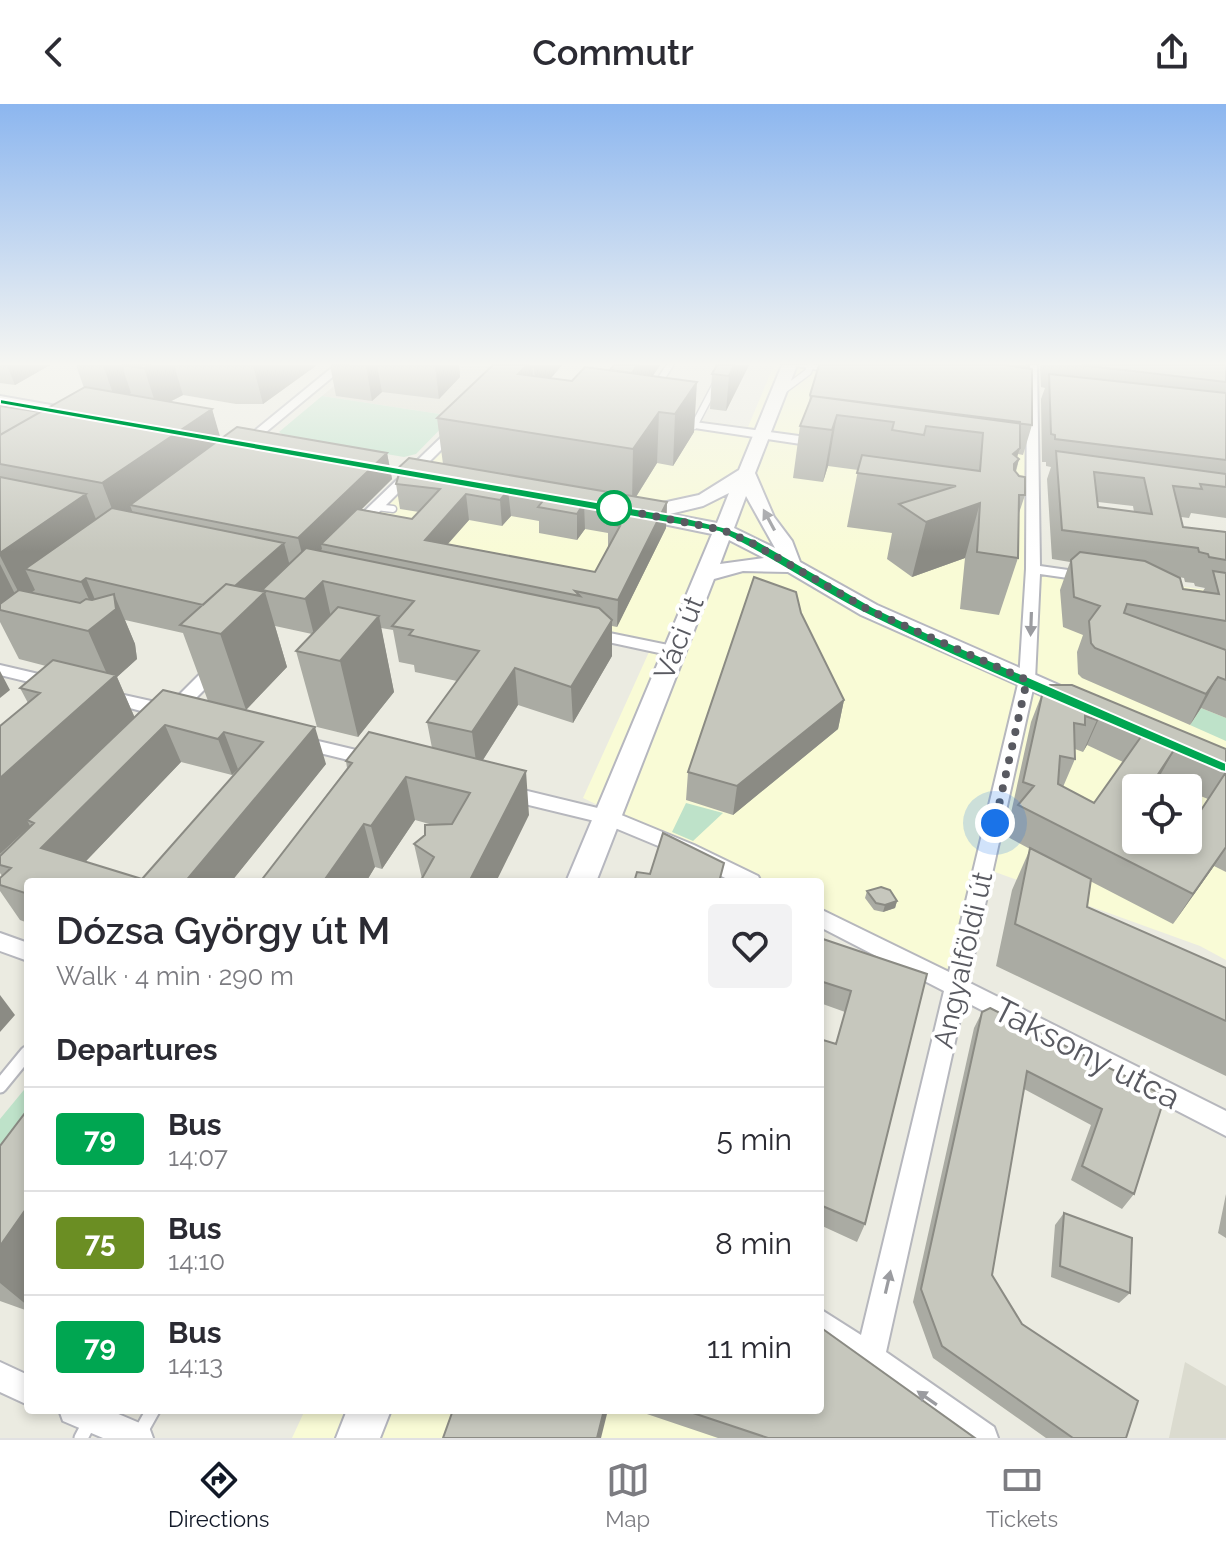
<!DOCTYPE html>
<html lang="en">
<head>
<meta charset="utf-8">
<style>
	:root { --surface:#fff; --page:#f2f2f3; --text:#2b2b33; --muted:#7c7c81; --line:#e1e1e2; --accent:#111827 }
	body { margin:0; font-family:Raleway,sans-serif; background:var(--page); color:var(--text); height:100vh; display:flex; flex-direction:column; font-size:30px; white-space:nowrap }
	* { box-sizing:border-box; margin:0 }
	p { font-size:26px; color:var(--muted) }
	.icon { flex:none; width:44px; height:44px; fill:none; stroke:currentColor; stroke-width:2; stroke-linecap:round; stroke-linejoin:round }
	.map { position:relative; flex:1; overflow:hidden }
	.details { position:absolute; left:24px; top:774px; width:800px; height:536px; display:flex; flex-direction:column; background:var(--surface); border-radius:8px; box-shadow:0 4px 12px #0003 }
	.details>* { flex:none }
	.badge { padding:0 16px; border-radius:6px; font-size:28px; line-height:52px }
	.buttons { position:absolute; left:1122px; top:670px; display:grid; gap:16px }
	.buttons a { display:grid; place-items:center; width:80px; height:80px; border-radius:8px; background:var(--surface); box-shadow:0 4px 12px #0003; font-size:40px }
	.you { position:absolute; width:40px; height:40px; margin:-20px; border:6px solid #fff; border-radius:50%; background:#1a73e8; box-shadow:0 0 0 12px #1a73e833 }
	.map>.badge { position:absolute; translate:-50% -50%; box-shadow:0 0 0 4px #fff }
	h2 { padding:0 32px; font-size:30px; line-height:72px }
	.round { display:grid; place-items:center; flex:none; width:84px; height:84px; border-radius:8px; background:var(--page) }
	.headline { display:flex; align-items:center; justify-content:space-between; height:136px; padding:0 32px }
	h1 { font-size:38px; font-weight:600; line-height:60px }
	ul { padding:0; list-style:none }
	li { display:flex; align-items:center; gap:24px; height:104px; padding:0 32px; border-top:2px solid var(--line) }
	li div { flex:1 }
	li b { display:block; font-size:30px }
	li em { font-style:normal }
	li .badge { min-width:88px; font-weight:700; text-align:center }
	header { display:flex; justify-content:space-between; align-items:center; height:104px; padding:0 32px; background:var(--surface); font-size:36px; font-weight:600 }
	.menu { display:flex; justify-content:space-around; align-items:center; height:112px; border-top:2px solid var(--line); background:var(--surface); font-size:22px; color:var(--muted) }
	.menu a { display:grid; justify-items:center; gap:4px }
	.menu .on { color:var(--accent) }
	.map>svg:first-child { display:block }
	.commercial { fill:#f9fbd6; fill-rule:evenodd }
	.education { fill:#dbdbcf }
	.green { fill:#bee2c9 }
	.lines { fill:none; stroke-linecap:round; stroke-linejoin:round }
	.lane-far2-casing { stroke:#b6b7bd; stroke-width:9 }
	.lane-far1-casing { stroke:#b6b7bd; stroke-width:14 }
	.lane-casing { stroke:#b6b7bd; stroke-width:17 }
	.street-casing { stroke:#b6b7bd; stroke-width:4 }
	.secondary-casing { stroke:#b6b7bf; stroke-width:4 }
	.lane-far2 { stroke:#fff; stroke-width:6 }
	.lane-far1 { stroke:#fff; stroke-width:10 }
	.lane { stroke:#fff; stroke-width:13 }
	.street { fill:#fff; fill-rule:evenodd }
	.secondary { fill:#fff; fill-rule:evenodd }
	.wall { fill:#aaaba3; fill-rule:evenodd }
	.shaded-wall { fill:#8b8b84 }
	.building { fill:#c6c7bd; stroke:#8b8b84; stroke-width:2; fill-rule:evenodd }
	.oneway { fill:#9b9ca0 }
	.line { fill:#00a651; stroke:#fff; stroke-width:2 }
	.walk { stroke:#595a61; stroke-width:8; stroke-dasharray:0 14.4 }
	.stop-dot { fill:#fff; stroke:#00a651; stroke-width:4 }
	.labels { text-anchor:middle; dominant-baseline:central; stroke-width:8; stroke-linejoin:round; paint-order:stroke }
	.street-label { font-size:28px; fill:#595a61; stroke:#fff }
	.near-street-label { font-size:34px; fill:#595a61; stroke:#fff }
</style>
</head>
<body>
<header><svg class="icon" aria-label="back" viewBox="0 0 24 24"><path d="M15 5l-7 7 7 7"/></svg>Commutr<svg class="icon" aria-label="share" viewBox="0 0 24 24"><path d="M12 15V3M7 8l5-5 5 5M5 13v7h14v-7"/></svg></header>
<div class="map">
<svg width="1226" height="1334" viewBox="0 0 1226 1334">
	<rect width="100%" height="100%" fill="#ebebe1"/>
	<path class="commercial" d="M 774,261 L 916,261 L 1027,321 L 1026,459 L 1226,489 L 1226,856 L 1200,842 L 995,768 L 969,877 L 820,806 L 820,778 L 760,778 L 583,694 L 649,548 L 311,478 L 499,290 L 748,323 ZM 1136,684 L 1188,684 L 1188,736 L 1136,736 Z
		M 305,1306 L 820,1306 L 997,1334 L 292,1334 Z"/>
	<path class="education" d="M 359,261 L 501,261 L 453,312 L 322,292 Z
		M 1185,1258 L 1226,1282 L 1226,1334 L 1169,1334 Z"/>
	<path class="green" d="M 322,292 L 453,312 L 416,350 L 404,353 L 286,333 L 279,328 Z
		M 1201,604 L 1226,614 L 1226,637 L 1190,621 Z
		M 686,699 L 723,709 L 693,737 L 672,728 Z
		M 28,981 L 28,1108 L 0,1148 L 0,1015 Z"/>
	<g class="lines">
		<g class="lane-far2-casing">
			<path id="lane-far2" d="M 655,284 L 670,261
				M 781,288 L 808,268 L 811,261
				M 694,322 L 726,261
				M 376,403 L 393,405"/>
		</g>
		<g class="lane-far1-casing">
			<path id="lane-far1" d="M 26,951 L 28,948"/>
		</g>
		<g class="lane-casing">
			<path id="lane" d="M 0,982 L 27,949
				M 139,1331 L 153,1306
				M 81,1334 L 90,1317"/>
		</g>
		<g class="street-casing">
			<path id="street" d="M 335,261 L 347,261 L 260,333 L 244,343 L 236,343 L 236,337 L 252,329 Z
				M 791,261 L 824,261 L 847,267 L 842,270 Z
				M 1027,261 L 1037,261 L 1040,462 L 1089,469 L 1096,473 L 1089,477 L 1040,470 L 1035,576 L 968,878 L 1226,1007 L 1226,1032 L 964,897 L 886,1248 L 994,1323 L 998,1334 L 957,1334 L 820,1236 L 820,1205 L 861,1231 L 944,887 L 820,823 L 820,805 L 949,868 L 1019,576 L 1026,465 Z
				M 672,315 L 821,335 L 827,339 L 821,343 L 668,320 L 668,316 Z
				M 452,323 L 462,325 L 359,428 L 349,428 L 349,422 Z
				M 590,525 L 673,542 L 681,547 L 673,552 L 585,533 L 582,530 L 585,527 Z
				M 218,557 L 226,562 L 224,566 L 177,613 L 171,615 L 100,596 L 98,592 L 106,587 L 169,601 L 212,558 Z
				M 0,561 L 60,575 L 62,579 L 54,584 L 0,571 Z
				M 297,632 L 373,650 L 382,656 L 373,662 L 291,642 L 288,638 Z
				M 507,682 L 614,708 L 694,741 L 758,772 L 761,778 L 733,778 L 680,751 L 603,719 L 500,694 L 498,689 Z
				M 0,829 L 28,839 L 28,857 L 0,847 Z
				M 0,1258 L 28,1271 L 28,1301 L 0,1288 Z
				M 59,1306 L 109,1306 L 149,1323 L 153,1334 L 103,1334 L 63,1317 Z"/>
		</g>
		<g class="secondary-casing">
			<path id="secondary" d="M 782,261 L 797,261 L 755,369 L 774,413 L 792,437 L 800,458 L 877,501 L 1086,593 L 1089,598 L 1086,603 L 1068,603 L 861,511 L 788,468 L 743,467 L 714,475 L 596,778 L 566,778 L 712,430 L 634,414 L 625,408 L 634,402 L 651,406 L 653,401 L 699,391 L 739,366 ZM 729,389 L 717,419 L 670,410 L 703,402 ZM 746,392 L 775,444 L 734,424 ZM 729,436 L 764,454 L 720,460 Z
				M 0,292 L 79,306 L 87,311 L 79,316 L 0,302 Z
				M 347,1306 L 391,1306 L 380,1334 L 336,1334 Z"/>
		</g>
		<use href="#lane-far2" class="lane-far2"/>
		<use href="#lane-far1" class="lane-far1"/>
		<use href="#lane" class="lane"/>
		<use href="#street" class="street"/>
		<use href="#secondary" class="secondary"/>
	</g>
	<path class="wall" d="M 0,261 L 50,261 L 15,281 L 0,279 Z
		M 76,261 L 317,261 L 263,300 L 236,300 L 183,291 L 170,298 L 212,305 L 220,336 L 387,349 L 392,375 L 361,405 L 412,415 L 419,408 L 400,405 L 396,380 L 398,375 L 396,366 L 443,360 L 437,314 L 493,261 L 562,261 L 551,274 L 572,277 L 610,266 L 614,261 L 660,261 L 653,272 L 694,328 L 673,362 L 657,359 L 636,393 L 667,398 L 666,424 L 617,523 L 612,522 L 612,552 L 573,619 L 518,601 L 483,656 L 529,711 L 422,775 L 414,740 L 425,731 L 433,721 L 415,716 L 382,765 L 375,763 L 366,778 L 260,778 L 347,664 L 346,657 L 432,644 L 427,618 L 457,577 L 415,568 L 414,561 L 399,558 L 393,526 L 381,524 L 394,588 L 358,633 L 317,623 L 296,547 L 312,530 L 275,522 L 287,563 L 246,606 L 208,597 L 183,529 L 125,516 L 135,540 L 137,555 L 117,573 L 135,614 L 163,586 L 326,660 L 231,778 L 28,778 L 28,819 L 20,816 L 0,787 L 0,774 L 2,772 L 0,769 L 0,752 L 30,722 L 0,750 L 28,599 L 20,584 L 46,562 L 19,555 L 0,518 L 0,302 L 40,308 L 84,284 ZM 511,412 L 539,417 L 539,429 L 577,436 L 585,425 L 608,429 L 608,444 L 595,468 L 448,440 L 469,416 L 502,422 ZM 181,658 L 232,671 L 239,665 L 142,775 L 85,758 Z
		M 330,261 L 459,261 L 460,273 L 439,295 L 382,288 L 372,297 L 336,292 Z
		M 749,261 L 726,307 L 710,305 L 712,270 Z
		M 819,261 L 1030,261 L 1032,321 L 1023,351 L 1018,350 L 1017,353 L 1019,355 L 1016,368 L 1025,391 L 1018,412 L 1018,454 L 999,511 L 960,505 L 965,454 L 912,473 L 887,455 L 892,429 L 847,423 L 858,366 L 828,362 L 823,378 L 793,374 L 800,322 L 809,298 L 810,291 Z
		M 1040,261 L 1226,261 L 1226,414 L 1191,409 L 1189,414 L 1181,413 L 1183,423 L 1226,428 L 1226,614 L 1201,604 L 1190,621 L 1082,574 L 1078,570 L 1077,548 L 1083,531 L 1063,523 L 1060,486 L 1070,458 L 1052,455 L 1047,375 L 1051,363 L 1046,362 L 1046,358 L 1042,358 L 1041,295 L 1045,284 L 1041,283 ZM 1098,398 L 1133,402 L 1134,408 L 1098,403 ZM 1179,473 L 1184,474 L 1185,478 L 1194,479 L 1195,482 L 1205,484 L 1203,487 L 1183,485 Z
		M 801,509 L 844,596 L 838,625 L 733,711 L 686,696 L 688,668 Z
		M 1043,587 L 1226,645 L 1226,768 L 1214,762 L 1173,820 L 1090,777 L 1087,803 L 1226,864 L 1226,972 L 996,862 L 1012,786 L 1030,745 L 1006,732 L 1014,711 L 1011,709 L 1031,618 ZM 1087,641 L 1123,658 L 1094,699 L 1063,683 L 1075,655 L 1075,645 L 1083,648 ZM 1159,675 L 1181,684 L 1188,684 L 1188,687 L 1208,695 L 1179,740 L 1131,717 L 1136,684 L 1153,684 Z
		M 867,787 L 897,797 L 895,804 L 883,808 L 874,806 L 865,794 Z
		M 820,834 L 927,870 L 865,1120 L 857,1138 L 820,1121 L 820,935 L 836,940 L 845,908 L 820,899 Z
		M 982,908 L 1165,992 L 1134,1090 L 1122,1105 L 1071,1076 L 1091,1021 L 1024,985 L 992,1171 L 1022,1220 L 1126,1334 L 1046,1334 L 933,1254 L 913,1198 L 974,924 Z
		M 28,1005 L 28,1207 L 0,1197 L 0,1042 Z
		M 1226,1090 L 1226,1134 L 1218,1129 Z
		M 1064,1109 L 1130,1189 L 1119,1199 L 1051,1173 L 1055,1121 Z
		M 635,1306 L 820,1306 L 975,1334 L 718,1334 Z"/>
	<path class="shaded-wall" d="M 7,261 L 50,261 L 15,281 Z
		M 103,261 L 174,261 L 183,291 L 157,304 L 144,264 L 122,262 L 131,289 L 116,298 Z
		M 253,261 L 317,261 L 263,300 Z
		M 366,261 L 377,261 L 382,288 L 372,297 Z
		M 435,261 L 459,261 L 460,273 L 439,295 Z
		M 527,261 L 532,261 L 535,305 L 518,270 Z
		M 534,261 L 562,261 L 536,292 Z
		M 637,261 L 660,261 L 630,305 L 631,270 Z
		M 734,261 L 749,261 L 726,307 L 729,272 Z
		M 697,278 L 694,328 L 673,362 L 675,310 Z
		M 212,305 L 224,346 L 130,401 L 134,412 L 119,423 L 102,379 Z
		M 659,308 L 657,359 L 632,399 L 633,345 Z
		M 837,311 L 828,362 L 823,378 L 832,326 Z
		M 1020,344 L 1015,359 L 1019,355 L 1003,409 L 1013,350 Z
		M 387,349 L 392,375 L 326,441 L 321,440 L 322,445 L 305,462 L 298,434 Z
		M 508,386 L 511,412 L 502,422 L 500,396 Z
		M 86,390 L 104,435 L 25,465 L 35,486 L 22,495 L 0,452 L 0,449 Z
		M 466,390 L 469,416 L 428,462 L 425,436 Z
		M 667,398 L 666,424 L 617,523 L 618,496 Z
		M 584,399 L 585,425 L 577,436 L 577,410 Z
		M 980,399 L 965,454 L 912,473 L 926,418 Z
		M 284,439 L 293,474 L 262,486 L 264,490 L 265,488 L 287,563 L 246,606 L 211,503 Z
		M 0,460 L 17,494 L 0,506 Z
		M 86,474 L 101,510 L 97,513 L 81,478 Z
		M 323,477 L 331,513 L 314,531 L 305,495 Z
		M 114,490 L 135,540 L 137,555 L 117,573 L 137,619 L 27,716 L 30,722 L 0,750 L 0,674 L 110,577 L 88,527 Z
		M 379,512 L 394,588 L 358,633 L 340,557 Z
		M 612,516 L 612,552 L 573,619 L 571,583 Z
		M 515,564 L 518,601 L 477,665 L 472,628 Z
		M 0,567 L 10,586 L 0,594 Z
		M 1218,573 L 1201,604 L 1190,621 L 1206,590 Z
		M 844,596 L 838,625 L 733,711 L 737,682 Z
		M 1101,610 L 1087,641 L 1083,648 L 1097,616 Z
		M 165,621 L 181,658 L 66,778 L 41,744 Z
		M 315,623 L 326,660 L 231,778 L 185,778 Z
		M 224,628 L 238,665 L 232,671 L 218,635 Z
		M 1176,643 L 1153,684 L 1149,684 Z
		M 526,667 L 529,711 L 496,778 L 469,778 Z
		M 406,673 L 415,716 L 382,765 L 371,722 Z
		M 1136,703 L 1136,709 L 1111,747 L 1128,716 Z
		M 364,720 L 375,763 L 366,778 L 323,778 Z
		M 1226,744 L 1214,762 L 1173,820 L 1193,790 Z
		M 897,797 L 895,804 L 883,808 L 885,801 Z
		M 0,891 L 15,911 L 0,928 Z
		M 28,1102 L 28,1202 L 0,1179 L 0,1142 Z
		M 604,1306 L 608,1306 L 601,1334 L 597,1334 Z"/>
	<path class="building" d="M 122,261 L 149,261 L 144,264 Z
		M 493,261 L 527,261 L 518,270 L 572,277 L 585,263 L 697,278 L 675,310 L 659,308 L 633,345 L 437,314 Z
		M 614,261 L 637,261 L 632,269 L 610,266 Z
		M 717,261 L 734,261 L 729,272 L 712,270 Z
		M 819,261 L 1004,261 L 1032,265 L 1032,321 L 812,292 L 811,293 L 810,291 Z
		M 1081,261 L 1226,261 L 1226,278 Z
		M 1049,270 L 1226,289 L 1226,356 L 1055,335 L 1055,331 L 1051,330 Z
		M 85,283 L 212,305 L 102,379 L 0,360 L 0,331 Z
		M 812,292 L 1020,318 L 1020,344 L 1013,350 L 1019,355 L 1014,360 L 1014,366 L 1019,372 L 1025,373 L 1025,391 L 1019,391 L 1018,454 L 977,448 L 980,399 L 926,418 L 899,400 L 956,382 L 857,369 L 862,351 L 980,367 L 983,329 L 926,322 L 924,331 L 892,326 L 894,318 L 837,311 L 832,326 L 800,322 Z
		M 0,302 L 40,308 L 0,331 Z
		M 237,323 L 387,349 L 298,434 L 130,401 Z
		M 1056,347 L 1226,370 L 1226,383 L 1200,380 L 1202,385 L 1173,382 L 1183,423 L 1226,428 L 1226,456 L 1209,453 L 1208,450 L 1199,448 L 1198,444 L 1062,426 ZM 1094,368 L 1144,374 L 1152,410 L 1098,403 Z
		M 409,354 L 667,398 L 618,496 L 575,487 L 580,492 L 321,440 L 357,405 L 412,415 L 440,385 L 396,380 L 400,367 L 396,366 ZM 508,386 L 546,393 L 538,403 L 577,410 L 584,399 L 618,405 L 608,420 L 620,422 L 595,468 L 425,436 L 466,390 L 500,396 Z
		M 0,373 L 86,390 L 0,449 Z
		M 112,404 L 284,439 L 235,482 L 226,480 L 203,501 L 86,474 L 81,478 L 25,465 Z
		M 306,444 L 599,504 L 612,516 L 571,583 L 515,564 L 472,628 L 427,618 L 479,547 L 409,531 L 413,526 L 392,522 L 414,497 L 323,477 L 305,495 L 262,486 Z
		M 1080,448 L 1145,457 L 1180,474 L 1183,485 L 1219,490 L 1213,467 L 1226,469 L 1226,517 L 1127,500 L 1124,509 L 1226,546 L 1226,576 L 1218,573 L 1206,590 L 1095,544 L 1091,539 L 1089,517 L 1100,502 L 1074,493 L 1071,456 Z
		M 754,473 L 796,488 L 801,509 L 844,596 L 737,682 L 688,668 Z
		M 226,480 L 265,488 L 221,530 L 180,521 Z
		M 19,486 L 80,499 L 86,495 L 92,496 L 114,490 L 116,505 L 88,527 L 0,506 L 0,500 Z
		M 338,503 L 379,512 L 340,557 L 296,547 Z
		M 53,556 L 116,571 L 0,674 L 0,622 L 40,589 L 20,584 Z
		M 1050,581 L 1072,581 L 1226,645 L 1226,663 L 1176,643 L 1149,684 L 1136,684 L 1136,703 L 1128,716 L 1136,719 L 1136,736 L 1172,736 L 1179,740 L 1182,736 L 1188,736 L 1188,726 L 1226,668 L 1226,743 L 1193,790 L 1018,701 L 1034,682 L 1023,678 L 1043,587 ZM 1101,610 L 1143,630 L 1094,699 L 1058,680 L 1060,652 L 1075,655 L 1074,619 L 1085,621 L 1085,612 L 1097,616 Z
		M 163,586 L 315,623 L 185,778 L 28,778 L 28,790 L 0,781 L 0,774 L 11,764 L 0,761 L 0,752 L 34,719 L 27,716 ZM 165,621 L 218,635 L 224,628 L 263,638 L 142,775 L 41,744 Z
		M 369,628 L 526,667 L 469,778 L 420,778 L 434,753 L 414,740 L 425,731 L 425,721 L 452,720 L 470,689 L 406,673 L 371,722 L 364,720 L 323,778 L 260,778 L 352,659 L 346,657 Z
		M 663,729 L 724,759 L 719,778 L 634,778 L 637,768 L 650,770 Z
		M 1030,744 L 1091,775 L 1087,803 L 1226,864 L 1226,917 L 1015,820 Z
		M 881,783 L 890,786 L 897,797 L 885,801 L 876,799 L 867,787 Z
		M 820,834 L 927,870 L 865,1120 L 820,1101 L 820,977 L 822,972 L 820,971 L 820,935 L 836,940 L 851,887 L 820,877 Z
		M 990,904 L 1165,992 L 1134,1090 L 1082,1062 L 1102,1005 L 1027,967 L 992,1171 L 1022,1220 L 1138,1297 L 1126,1334 L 1073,1334 L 942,1242 L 921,1185 L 982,908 Z
		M 28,1005 L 28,1102 L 0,1142 L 0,1042 Z
		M 1064,1109 L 1132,1134 L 1130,1189 L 1060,1162 Z
		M 820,1223 L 975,1334 L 768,1334 L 684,1306 L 820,1306 Z
		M 453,1306 L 604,1306 L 597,1334 L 443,1334 Z"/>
	<defs><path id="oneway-solid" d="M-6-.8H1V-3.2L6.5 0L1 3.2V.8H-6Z" transform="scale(2)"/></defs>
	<g class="oneway">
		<use href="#oneway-solid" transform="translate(769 416) rotate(-118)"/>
		<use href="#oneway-solid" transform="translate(1031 520) rotate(92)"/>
		<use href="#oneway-solid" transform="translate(888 1178) rotate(-77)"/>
		<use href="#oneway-solid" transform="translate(927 1294) rotate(-145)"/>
	</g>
	<linearGradient id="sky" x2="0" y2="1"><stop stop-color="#8cb6ef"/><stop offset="0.58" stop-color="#f6f6f2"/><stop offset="1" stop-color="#f6f6f2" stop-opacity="0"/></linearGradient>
	<rect width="1226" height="448" fill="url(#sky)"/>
	<path class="line" d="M 0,295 L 683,413 L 727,424 L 756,436 L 873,503 L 936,533 L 1226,659 L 1226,668 L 1221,667 C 1103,616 983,568 868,511 C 817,486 771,452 719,428 L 0,300 Z"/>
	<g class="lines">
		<path class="walk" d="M 614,404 L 723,426 L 752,439 L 869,506 L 1027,576 L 995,719"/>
	</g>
	<circle class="stop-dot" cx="614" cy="404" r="16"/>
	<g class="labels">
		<g class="street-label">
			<text transform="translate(679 534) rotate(-68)">Váci út</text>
			<text transform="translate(963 856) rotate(-77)">Angyalföldi út</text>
		</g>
		<g class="near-street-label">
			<text transform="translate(1087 949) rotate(27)">Taksony utca</text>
		</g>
	</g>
</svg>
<div class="buttons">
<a><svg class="icon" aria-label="locate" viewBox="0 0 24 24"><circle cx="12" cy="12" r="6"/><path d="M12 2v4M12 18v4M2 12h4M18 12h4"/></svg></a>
</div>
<div class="you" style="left:995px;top:719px"></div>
<section class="details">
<div class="headline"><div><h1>Dózsa György út M</h1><p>Walk · 4 min · 290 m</p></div><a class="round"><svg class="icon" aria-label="heart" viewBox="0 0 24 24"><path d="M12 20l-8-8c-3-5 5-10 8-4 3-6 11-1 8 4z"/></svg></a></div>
<h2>Departures</h2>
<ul>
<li><span class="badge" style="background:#00a651;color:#fff">79</span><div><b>Bus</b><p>14:07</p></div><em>5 min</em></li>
<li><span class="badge" style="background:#6b8e23;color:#fff">75</span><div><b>Bus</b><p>14:10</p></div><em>8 min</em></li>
<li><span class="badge" style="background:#00a651;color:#fff">79</span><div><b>Bus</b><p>14:13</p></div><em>11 min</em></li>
</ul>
</section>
</div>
<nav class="menu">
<a class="on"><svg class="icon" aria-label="directions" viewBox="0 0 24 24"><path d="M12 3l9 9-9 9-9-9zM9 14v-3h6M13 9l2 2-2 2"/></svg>Directions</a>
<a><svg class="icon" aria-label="map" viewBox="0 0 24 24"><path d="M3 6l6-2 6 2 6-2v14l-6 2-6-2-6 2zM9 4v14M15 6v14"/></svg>Map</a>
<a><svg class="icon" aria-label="tickets" viewBox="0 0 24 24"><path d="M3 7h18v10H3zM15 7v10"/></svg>Tickets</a>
</nav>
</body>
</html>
